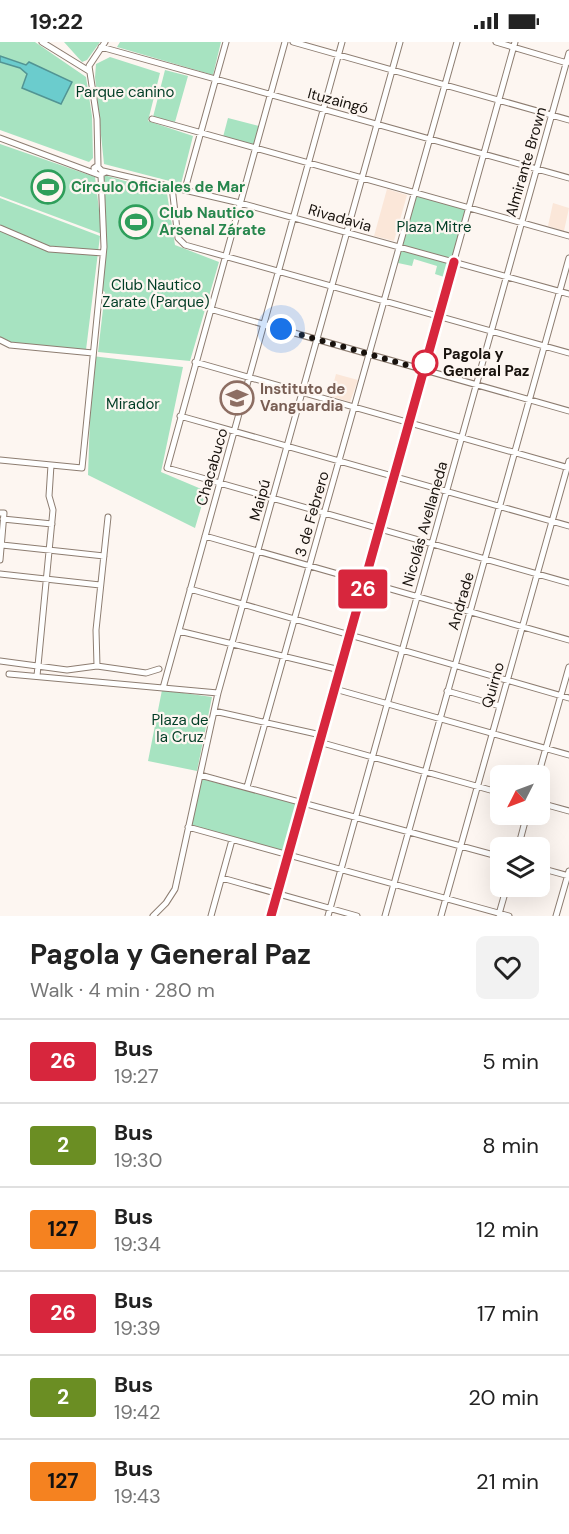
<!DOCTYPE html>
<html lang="en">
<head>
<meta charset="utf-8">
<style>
	:root { --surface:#fff; --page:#f2f2f2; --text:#222; --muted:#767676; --line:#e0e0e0 }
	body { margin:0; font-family:"DM Sans",sans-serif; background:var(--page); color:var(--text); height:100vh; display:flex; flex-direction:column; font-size:22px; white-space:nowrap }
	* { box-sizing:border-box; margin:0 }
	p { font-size:20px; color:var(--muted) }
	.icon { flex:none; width:33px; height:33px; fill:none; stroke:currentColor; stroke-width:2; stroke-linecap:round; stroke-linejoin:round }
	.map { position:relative; height:874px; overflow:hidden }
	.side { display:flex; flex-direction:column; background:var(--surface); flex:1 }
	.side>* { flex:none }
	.badge { padding:0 12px; border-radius:4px; font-size:21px; line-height:39px }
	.needle { width:39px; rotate:228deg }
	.tools { position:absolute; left:490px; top:723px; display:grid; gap:12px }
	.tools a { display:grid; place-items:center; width:60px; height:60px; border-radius:9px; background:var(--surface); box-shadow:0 6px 24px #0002; font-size:30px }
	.you { position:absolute; width:30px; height:30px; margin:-15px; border:4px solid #fff; border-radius:50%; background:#1a73e8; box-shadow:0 0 0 9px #1a73e833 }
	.map>.badge { position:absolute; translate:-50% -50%; box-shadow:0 0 0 3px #fff }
	.round { display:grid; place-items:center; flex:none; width:63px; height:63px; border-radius:9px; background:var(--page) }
	.head { display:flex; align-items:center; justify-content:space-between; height:102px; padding:0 30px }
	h1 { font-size:28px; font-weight:700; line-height:45px }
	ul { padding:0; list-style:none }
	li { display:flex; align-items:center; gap:18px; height:84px; padding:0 30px; border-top:2px solid var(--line) }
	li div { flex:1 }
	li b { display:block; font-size:22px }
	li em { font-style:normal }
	li .badge { min-width:66px; font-weight:700; text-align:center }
	.status { display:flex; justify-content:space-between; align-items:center; height:42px; padding:0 30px; background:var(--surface); direction:ltr }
	.status svg { height:16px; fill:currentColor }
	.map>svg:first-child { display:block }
	.built { fill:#fbe7d9 }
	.green { fill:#a7e3c1 }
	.water { fill:#6bcccd; stroke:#529493; stroke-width:1.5 }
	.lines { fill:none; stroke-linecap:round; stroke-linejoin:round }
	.minor-casing { stroke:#8d7d71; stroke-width:7 }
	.minor { stroke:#fff; stroke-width:5 }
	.line-casing { stroke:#fff; stroke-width:14 }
	.line { stroke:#d7263d; stroke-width:9 }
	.walk { stroke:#18120d; stroke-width:6; stroke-dasharray:0 10.8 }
	.stop-dot { fill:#fff; stroke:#d7263d; stroke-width:3 }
	.labels { text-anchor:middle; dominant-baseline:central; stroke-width:4.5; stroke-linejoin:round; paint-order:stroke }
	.park-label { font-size:15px; fill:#003d25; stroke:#fdf6f1 }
	.street-label { font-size:15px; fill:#18120d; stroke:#fdf6f1 }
	.leisure-label { font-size:15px; font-weight:bold; fill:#27864d; stroke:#fdf6f1; text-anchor:start }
	.stop-label { font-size:15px; font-weight:bold; fill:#18120d; stroke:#fdf6f1; text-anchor:start }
	.education-label { font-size:15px; font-weight:bold; fill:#785e54; stroke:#fdf6f1; text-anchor:start }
</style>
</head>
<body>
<div class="status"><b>19:22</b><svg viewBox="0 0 49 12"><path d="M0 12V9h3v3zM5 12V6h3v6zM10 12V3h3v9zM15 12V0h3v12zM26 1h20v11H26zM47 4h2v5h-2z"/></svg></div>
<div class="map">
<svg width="569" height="874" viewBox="0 0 569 874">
	<rect width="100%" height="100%" fill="#fdf6f1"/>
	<path class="built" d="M 387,147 L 407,153 L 394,199 L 374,194 Z
		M 553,161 L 569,166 L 564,189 L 548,184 Z
		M 336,332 L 358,338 L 350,360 L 330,354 Z"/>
	<path class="green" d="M 0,0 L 35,0 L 86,35 L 92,74 L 93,116 L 89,120 L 0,88 Z
		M 64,0 L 100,0 L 87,18 L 82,20 Z
		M 120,0 L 221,0 L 213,33 L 117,5 Z
		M 110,15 L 160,31 L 148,79 L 193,94 L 181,142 L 104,122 L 95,35 L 96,22 Z
		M 165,28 L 188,34 L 175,80 L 153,75 Z
		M 228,76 L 259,84 L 254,104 L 223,95 Z
		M 0,102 L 95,135 L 102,192 L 0,154 Z
		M 104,133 L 167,151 L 175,203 L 219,220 L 190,319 L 98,310 L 105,250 L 101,248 L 107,208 Z
		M 416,153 L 467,167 L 453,218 L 402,204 Z
		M 0,156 L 100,194 L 86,308 L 7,300 L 0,295 Z
		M 400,207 L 452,221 L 447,236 L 435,232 L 437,224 L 414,217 L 412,224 L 398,221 Z
		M 92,314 L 183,325 L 161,430 L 206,449 L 195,486 L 88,433 Z
		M 162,648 L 212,655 L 197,729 L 148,719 Z
		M 202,737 L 297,762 L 285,809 L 190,784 Z"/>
	<path class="water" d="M 0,14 L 26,23 L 29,20 L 72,40 L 61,62 L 22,46 L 27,32 L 20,26 L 0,20 Z"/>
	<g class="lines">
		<g class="minor-casing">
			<path id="minor" d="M 42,0 L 89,29
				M 285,0 L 167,426 L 569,541
				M 293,0 L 569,78
				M 496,0 L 567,21
				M 101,5 L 569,136
				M 152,77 L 569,194
				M 0,96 L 99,133 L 104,131 L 97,124 L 94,126 L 95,130
				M 98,124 L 97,77 L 89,24 L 105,0
				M 103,129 L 240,161 L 569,252
				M 172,145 L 178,196 L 185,203 L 569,311
				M 185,147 L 226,0
				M 0,186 L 49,207 L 103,211
				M 210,267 L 569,369
				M 0,298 L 10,303 L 93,311
				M 195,320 L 569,426
				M 180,374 L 569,484
				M 0,418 L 82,426 L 104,205 L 101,133
				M 0,471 L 4,471 L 0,518
				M 3,477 L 52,482
				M 205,494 L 569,598
				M 2,503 L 104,514
				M 0,532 L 100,543
				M 190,547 L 569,656
				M 179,589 L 340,628
				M 0,619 L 67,628 L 97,624 L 146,631 L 159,627
				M 97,624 L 96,588 L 108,475
				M 9,632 L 218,651
				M 37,634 L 53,468 L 49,454 L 51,423
				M 163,646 L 342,0
				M 335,647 L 569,713
				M 447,649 L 500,664
				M 214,669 L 321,693
				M 319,700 L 501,751
				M 200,733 L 501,815
				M 538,734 L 569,625
				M 247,745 L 457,0
				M 540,761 L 569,769
				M 188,785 L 509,874
				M 518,806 L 527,772
				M 540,826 L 569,834
				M 222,836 L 357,874
				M 499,872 L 507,844
				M 153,874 L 166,861 L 175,847 L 218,651 L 400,0
				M 211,874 L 232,798
				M 271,874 L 515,0
				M 328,874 L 569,11
				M 385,874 L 569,216
				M 441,874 L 569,419
				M 556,874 L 569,829"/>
		</g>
		<use href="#minor" class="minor"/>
	</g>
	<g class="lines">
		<g class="line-casing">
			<path id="line" d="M 271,874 L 454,220"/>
		</g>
		<use href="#line" class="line"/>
		<path class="walk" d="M 281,287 L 424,328 L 425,321"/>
	</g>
	<defs>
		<g id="stadium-ring" transform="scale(1.725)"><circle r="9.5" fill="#fdf6f1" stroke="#2e9e5b" stroke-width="1.5"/><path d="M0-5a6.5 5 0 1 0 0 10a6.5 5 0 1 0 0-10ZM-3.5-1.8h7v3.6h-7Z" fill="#2e9e5b"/></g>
		<g id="university-ring" transform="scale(1.725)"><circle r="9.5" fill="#fdf6f1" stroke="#8d6e63" stroke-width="1.5"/><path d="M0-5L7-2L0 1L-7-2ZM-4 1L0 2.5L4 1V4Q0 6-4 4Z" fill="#8d6e63"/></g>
	</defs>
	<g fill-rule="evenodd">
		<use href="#stadium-ring" x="48" y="145"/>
		<use href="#stadium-ring" x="136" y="180"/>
		<use href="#university-ring" x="237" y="356"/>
	</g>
	<circle class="stop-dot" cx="425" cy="321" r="12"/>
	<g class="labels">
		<g class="park-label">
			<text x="125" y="50">Parque canino</text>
			<text x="434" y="185">Plaza Mitre</text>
			<text x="156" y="243">Club Nautico<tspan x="156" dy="17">Zarate (Parque)</tspan></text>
			<text x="133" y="362">Mirador</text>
			<text x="180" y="678">Plaza de<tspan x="180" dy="17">la Cruz</tspan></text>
		</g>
		<g class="street-label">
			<text transform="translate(338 59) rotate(15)">Ituzaingó</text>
			<text transform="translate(526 120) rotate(-74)">Almirante Brown</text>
			<text transform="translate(340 176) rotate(16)">Rivadavia</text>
			<text transform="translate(212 425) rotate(-74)">Chacabuco</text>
			<text transform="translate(260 458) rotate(-75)">Maipú</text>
			<text transform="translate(312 472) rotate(-74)">3 de Febrero</text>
			<text transform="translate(425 482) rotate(-74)">Nicolás Avellaneda</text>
			<text transform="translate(461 559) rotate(-74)">Andrade</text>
			<text transform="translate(493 643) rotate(-74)">Quirno</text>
		</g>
		<g class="leisure-label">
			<text x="71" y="145">Círculo Oficiales de Mar</text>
			<text x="159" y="171">Club Nautico<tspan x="159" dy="17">Arsenal Zárate</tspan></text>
		</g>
		<g class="stop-label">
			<text x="443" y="312">Pagola y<tspan x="443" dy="17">General Paz</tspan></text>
		</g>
		<g class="education-label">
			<text x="260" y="347">Instituto de<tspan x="260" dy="17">Vanguardia</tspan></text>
		</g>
	</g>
</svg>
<div class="tools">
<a><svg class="needle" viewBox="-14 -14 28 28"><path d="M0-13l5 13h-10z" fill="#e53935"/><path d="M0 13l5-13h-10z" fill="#767676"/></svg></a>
<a><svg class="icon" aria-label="layers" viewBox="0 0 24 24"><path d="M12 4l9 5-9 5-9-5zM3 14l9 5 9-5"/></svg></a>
</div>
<div class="you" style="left:281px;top:287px"></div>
<b class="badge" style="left:363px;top:547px;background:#d7263d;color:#fff">26</b>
</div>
<section class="side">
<div class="head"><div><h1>Pagola y General Paz</h1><p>Walk · 4 min · 280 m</p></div><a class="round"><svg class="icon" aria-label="heart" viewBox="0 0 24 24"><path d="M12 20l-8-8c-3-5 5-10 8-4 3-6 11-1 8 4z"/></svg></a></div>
<ul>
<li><span class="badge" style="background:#d7263d;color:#fff">26</span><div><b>Bus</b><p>19:27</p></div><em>5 min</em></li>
<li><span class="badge" style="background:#6b8e23;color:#fff">2</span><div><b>Bus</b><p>19:30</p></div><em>8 min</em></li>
<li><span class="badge" style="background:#f58220;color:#111">127</span><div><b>Bus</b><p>19:34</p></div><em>12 min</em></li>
<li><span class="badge" style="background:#d7263d;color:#fff">26</span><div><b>Bus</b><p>19:39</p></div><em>17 min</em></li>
<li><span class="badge" style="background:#6b8e23;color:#fff">2</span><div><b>Bus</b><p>19:42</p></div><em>20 min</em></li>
<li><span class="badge" style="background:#f58220;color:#111">127</span><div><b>Bus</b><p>19:43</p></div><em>21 min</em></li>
</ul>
</section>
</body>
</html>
